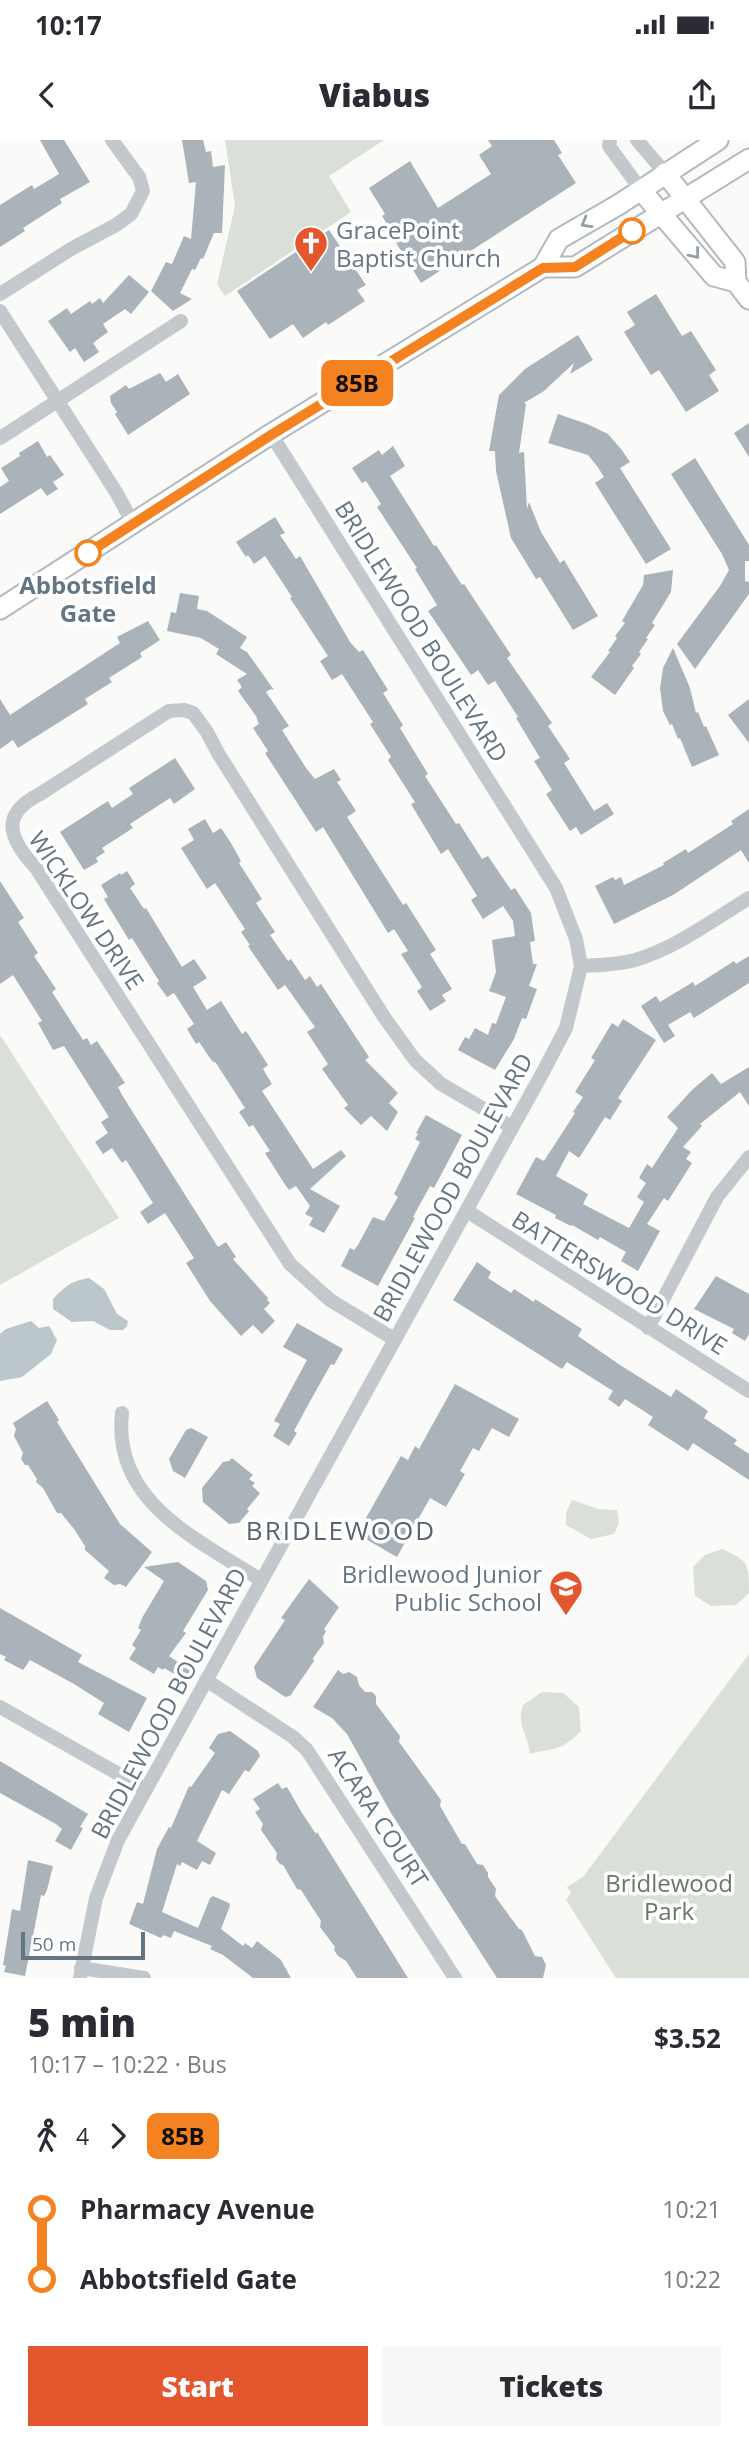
<!DOCTYPE html>
<html lang="en">
<head>
<meta charset="utf-8">
<style>
	:root { --surface:#fff; --page:#f7f7f7; --text:#2b2b33; --muted:#7c7c81; --accent:#e4572e }
	body { margin:0; font-family:"Open Sans",sans-serif; background:var(--page); color:var(--text); height:100vh; display:flex; flex-direction:column; font-size:26px; white-space:nowrap }
	* { box-sizing:border-box; margin:0 }
	p { font-size:23px; color:var(--muted) }
	.icon { flex:none; width:38px; height:38px; fill:none; stroke:currentColor; stroke-width:2; stroke-linecap:round; stroke-linejoin:round }
	.map { position:relative; height:1838px; overflow:hidden }
	.drawer { display:flex; flex-direction:column; background:var(--surface); flex:1 }
	.drawer>* { flex:none }
	.badge { padding:0 14px; border-radius:10px; font-size:24px; line-height:46px }
	.scale { position:absolute; left:21px; bottom:18px; width:124px; box-sizing:border-box; padding-left:7px; border:4px solid #657683; border-top:0; font-size:19px; line-height:24px; white-space:nowrap; color:#657683; -webkit-text-stroke:5px #fff; paint-order:stroke }
	.map>.badge { position:absolute; translate:-50% -50%; box-shadow:0 0 0 4px #fff }
	.legs { display:flex; align-items:center; gap:10px; height:77px; padding:0 28px; font-size:23px }
	.legs p { margin-inline-start:auto }
	.summary { display:flex; align-items:center; justify-content:space-between; height:119px; padding:0 28px }
	h1 { font-size:38px; font-weight:800; line-height:52px }
	.action { display:flex; gap:14px; margin-top:auto; padding:14px 28px }
	.action a { flex:1; height:80px; border-radius:0px; background:var(--accent); color:#fff; font-size:28px; font-weight:800; line-height:80px; text-align:center }
	.action a+a { background:var(--page); color:var(--text) }
	ul { padding:0 28px; list-style:none }
	li { display:flex; align-items:center; gap:24px; height:70px; font-size:26px }
	li i { display:grid; place-items:center; width:10px; height:100%; margin:0 9px; background:currentColor }
	li i::after { content:''; width:18px; height:18px; margin:-9px; border:5px solid; border-radius:50%; background:var(--surface) }
	li p { margin-inline-start:auto }
	li:first-child i { background:linear-gradient(#0000 50%,currentColor 0) }
	li:last-child i { background:linear-gradient(currentColor 50%,#0000 0) }
	.status { display:flex; justify-content:space-between; align-items:center; height:49px; padding:0 35px; background:var(--surface); direction:ltr }
	.status svg { height:19px; fill:currentColor }
	header { display:flex; justify-content:space-between; align-items:center; height:91px; padding:0 28px; background:var(--surface); font-size:32px; font-weight:800 }
	.map>svg:first-child { display:block }
	.green { fill:#dadfd7 }
	.water { fill:#bbc7cb }
	.building { fill:#aab3b9 }
	.lines { fill:none; stroke-linecap:round; stroke-linejoin:round }
	.secondary-casing { stroke:#b3babf; stroke-width:23 }
	.street { stroke:#c3c8cc; stroke-width:14 }
	.secondary { stroke:#fff; stroke-width:19 }
	.oneway { stroke:#939fa8 }
	.line-1-casing { stroke:#fff; stroke-width:16 }
	.line-1 { stroke:#f58220; stroke-width:10 }
	.stop-1-dot { fill:#fff; stroke:#f58220; stroke-width:3.5 }
	.labels { text-anchor:middle; dominant-baseline:central; stroke-width:7; stroke-linejoin:round; paint-order:stroke }
	.poi-label { font-size:24px; fill:#657683; stroke:#fff; text-anchor:start }
	.stop-label { font-size:24px; font-weight:bold; fill:#657683; stroke:#fff }
	.street-label { font-size:24px; fill:#657683; stroke:#fff }
	.park-label { font-size:24px; fill:#687a64; stroke:#fff }
	.neighbourhood-label { font-size:26px; letter-spacing:2px; fill:#57646e; stroke:#fff }
</style>
</head>
<body>
<div class="status"><b>10:17</b><svg viewBox="0 0 49 12"><path d="M0 12V9h3v3zM5 12V6h3v6zM10 12V3h3v9zM15 12V0h3v12zM26 1h20v11H26zM47 4h2v5h-2z"/></svg></div>
<header><svg class="icon" aria-label="back" viewBox="0 0 24 24"><path d="M15 5l-7 7 7 7"/></svg>Viabus<svg class="icon" aria-label="share" viewBox="0 0 24 24"><path d="M12 15V3M7 8l5-5 5 5M5 13v7h14v-7"/></svg></header>
<div class="map">
<svg width="749" height="1838" viewBox="0 0 749 1838">
	<rect width="100%" height="100%" fill="#fafaf8"/>
	<path class="green" d="M 225,0 L 384,0 L 329,36 L 351,72 L 225,156 L 217,144 L 235,66 Z
		M 0,895 L 119,1078 L 0,1145 Z
		M 572,1360 L 598,1369 L 617,1370 L 619,1383 L 614,1394 L 591,1399 L 566,1385 L 566,1373 Z
		M 722,1409 C 749,1421 749,1424 749,1453 L 736,1465 L 711,1466 L 695,1456 L 693,1427 L 705,1415 Z
		M 749,1514 L 749,1838 L 616,1838 L 566,1760 L 571,1753 L 567,1747 L 583,1737 Z
		M 542,1552 L 563,1553 L 579,1567 L 581,1591 C 560,1612 556,1607 530,1614 C 528,1593 516,1587 523,1565 Z"/>
	<path class="water" d="M 89,1138 L 104,1149 L 117,1174 L 128,1181 L 127,1186 L 123,1190 L 110,1190 L 93,1181 L 72,1182 L 53,1169 L 53,1159 C 65,1146 72,1141 89,1138 Z
		M 31,1181 L 39,1188 L 49,1186 L 57,1200 L 51,1214 L 22,1237 L 0,1241 L 0,1194 L 6,1189 Z"/>
	<path class="building" d="M 40,0 L 64,0 L 90,42 L 60,59 L 62,63 L 23,88 L 25,91 L 0,107 L 0,65 L 32,45 L 34,49 L 59,34 Z
		M 182,0 L 203,0 L 206,12 L 211,11 L 213,27 L 225,25 L 222,93 L 214,93 L 203,119 L 201,118 L 195,130 L 192,129 L 180,153 L 192,159 L 173,171 L 151,151 L 166,122 L 172,124 L 184,96 L 191,99 L 196,42 L 189,43 Z
		M 488,0 L 554,0 L 562,13 L 558,15 L 576,43 L 421,143 L 385,85 L 387,84 L 382,76 L 385,74 L 369,48 L 410,21 L 438,68 L 491,34 L 479,15 L 492,6 Z
		M 329,90 L 366,145 L 357,150 L 365,161 L 328,185 L 326,182 L 303,198 L 293,184 L 270,199 L 237,151 Z
		M 129,135 L 149,152 L 131,174 L 125,169 L 103,184 L 108,192 L 93,203 L 99,212 L 84,222 L 75,208 L 70,212 L 48,181 L 67,168 L 71,174 L 90,161 L 92,164 L 100,158 L 103,163 Z
		M 656,154 L 682,196 L 691,191 L 716,230 L 709,235 L 719,251 L 686,272 L 659,230 L 651,235 L 624,192 L 635,185 L 627,172 Z
		M 578,195 L 593,220 L 570,234 L 574,223 L 544,251 L 524,263 L 526,264 L 519,313 L 524,312 L 527,369 L 529,362 L 541,392 L 560,423 L 564,420 L 598,476 L 573,490 L 540,437 L 536,439 L 511,398 L 496,331 L 495,311 L 489,311 L 499,255 L 525,229 Z
		M 160,233 L 166,242 L 178,234 L 190,254 L 128,295 L 115,274 L 117,272 L 111,263 L 110,256 L 126,245 L 129,249 Z
		M 558,274 L 587,284 L 608,294 L 621,309 L 630,322 L 620,328 L 671,409 L 646,424 L 595,343 L 604,337 L 597,326 L 588,315 L 548,303 Z
		M 749,283 L 749,317 L 734,293 Z
		M 38,301 L 47,317 L 50,315 L 64,335 L 53,342 L 58,349 L 47,356 L 41,348 L 0,374 L 0,347 L 9,341 L 1,328 L 20,316 L 19,313 Z
		M 393,306 L 405,326 L 390,336 L 434,406 L 436,405 L 462,445 L 464,444 L 511,515 L 507,518 L 552,583 L 548,586 L 570,619 L 564,623 L 594,671 L 607,663 L 614,674 L 581,695 L 576,687 L 570,691 L 546,654 L 552,650 L 534,621 L 540,618 L 516,578 L 518,577 L 495,541 L 488,545 L 478,530 L 471,535 L 428,471 L 437,465 L 415,429 L 417,428 L 377,367 L 381,364 L 366,341 L 362,343 L 352,328 L 379,310 L 382,315 Z
		M 695,318 L 749,405 L 749,421 L 745,421 L 745,441 L 749,442 L 749,454 L 695,529 L 677,504 L 720,446 L 729,430 L 722,414 L 671,334 Z
		M 275,377 L 285,393 L 280,395 L 296,419 L 300,416 L 350,502 L 359,512 L 363,510 L 388,550 L 383,553 L 403,585 L 400,588 L 428,634 L 425,636 L 456,684 L 459,683 L 482,719 L 488,716 L 511,750 L 515,748 L 531,773 L 535,801 L 530,802 L 533,824 L 537,824 L 529,846 L 537,849 L 526,879 L 522,878 L 514,899 L 495,930 L 458,910 L 465,897 L 469,899 L 475,888 L 488,895 L 492,883 L 496,884 L 506,857 L 489,851 L 496,832 L 492,800 L 515,796 L 513,781 L 503,766 L 483,779 L 471,760 L 477,756 L 448,709 L 441,714 L 411,664 L 415,662 L 388,620 L 391,617 L 370,584 L 373,582 L 342,534 L 332,540 L 320,521 L 328,516 L 290,458 L 292,457 L 265,416 L 254,424 L 248,415 L 246,417 L 236,402 Z
		M 673,430 L 671,452 L 652,483 L 655,485 L 646,498 L 648,499 L 639,512 L 641,514 L 632,526 L 634,528 L 615,555 L 591,537 L 610,512 L 608,511 L 617,498 L 615,496 L 625,483 L 622,481 L 643,445 L 644,435 Z
		M 180,453 L 199,456 L 197,469 L 207,471 L 247,497 L 240,508 L 247,512 L 274,550 L 271,549 L 266,552 L 289,586 L 282,590 L 306,628 L 315,639 L 334,629 L 341,640 L 337,642 L 356,671 L 347,677 L 403,765 L 406,763 L 436,810 L 430,814 L 452,849 L 442,855 L 446,861 L 430,871 L 417,851 L 422,847 L 401,814 L 408,811 L 394,789 L 388,793 L 323,687 L 316,692 L 265,613 L 268,611 L 253,588 L 259,584 L 256,576 L 238,551 L 242,547 L 237,540 L 247,534 L 216,514 L 219,509 L 201,498 L 167,491 L 171,472 L 176,473 Z
		M 148,481 L 160,500 L 140,513 L 142,517 L 109,538 L 112,542 L 85,559 L 88,564 L 18,608 L 13,600 L 0,609 L 0,559 L 10,575 L 120,503 L 117,497 Z
		M 673,508 L 690,548 L 696,573 L 698,572 L 704,587 L 706,586 L 719,615 L 692,627 L 680,598 L 678,599 L 672,584 L 670,585 L 663,571 L 660,548 L 663,528 Z
		M 749,559 L 749,603 L 728,575 Z
		M 175,618 L 195,649 L 174,664 L 170,658 L 130,684 L 133,688 L 102,708 L 105,712 L 96,718 L 98,722 L 84,730 L 60,692 L 108,661 L 112,668 L 133,654 L 129,648 Z
		M 749,669 L 749,723 L 741,710 L 673,755 L 614,784 L 595,746 L 613,737 L 615,740 L 621,737 L 624,745 L 664,725 L 663,723 L 686,709 L 688,713 L 733,684 L 731,681 Z
		M 205,679 L 213,693 L 221,688 L 231,703 L 241,721 L 239,723 L 262,759 L 256,763 L 275,792 L 270,795 L 288,821 L 291,819 L 305,840 L 310,836 L 317,847 L 321,844 L 369,917 L 365,920 L 398,953 L 389,963 L 398,972 L 387,991 L 371,976 L 361,985 L 344,968 L 348,965 L 322,929 L 328,924 L 307,892 L 315,887 L 285,845 L 278,850 L 248,806 L 250,805 L 241,792 L 245,789 L 215,743 L 207,749 L 181,708 L 194,700 L 188,689 Z
		M 127,731 L 135,744 L 130,748 L 144,769 L 146,768 L 182,827 L 194,819 L 207,838 L 193,847 L 207,870 L 221,861 L 242,894 L 246,891 L 268,925 L 263,929 L 272,944 L 262,951 L 313,1029 L 341,1010 L 346,1016 L 310,1049 L 340,1066 L 324,1093 L 309,1085 L 313,1078 L 305,1074 L 310,1066 L 296,1046 L 289,1050 L 282,1040 L 265,1013 L 270,1011 L 253,985 L 249,987 L 239,972 L 245,968 L 216,923 L 212,921 L 199,902 L 196,904 L 187,889 L 194,884 L 174,853 L 167,857 L 157,843 L 159,841 L 132,798 L 129,800 L 104,759 L 108,757 L 101,745 L 120,733 L 121,735 Z
		M 0,741 L 24,778 L 18,782 L 38,813 L 34,816 L 56,849 L 52,852 L 83,900 L 87,898 L 91,905 L 97,901 L 125,943 L 118,947 L 122,955 L 218,1107 L 226,1102 L 236,1117 L 233,1119 L 268,1158 L 267,1160 L 270,1163 L 264,1169 L 275,1181 L 262,1194 L 253,1185 L 241,1196 L 210,1161 L 186,1123 L 194,1118 L 165,1073 L 148,1084 L 140,1072 L 153,1063 L 126,1020 L 122,1023 L 112,1008 L 103,1014 L 95,1002 L 108,993 L 101,982 L 109,977 L 64,906 L 53,910 L 38,883 L 42,881 L 13,835 L 0,844 Z
		M 749,816 L 749,843 L 694,878 L 690,872 L 668,885 L 675,896 L 664,903 L 641,866 L 656,856 L 660,862 L 693,842 L 695,846 L 734,821 L 736,824 Z
		M 623,879 L 656,900 L 618,958 L 622,961 L 610,980 L 605,977 L 579,1018 L 569,1011 L 556,1036 L 588,1054 L 583,1064 L 629,1088 L 644,1062 L 637,1057 L 646,1043 L 639,1038 L 647,1024 L 652,1028 L 678,988 L 667,977 L 693,949 L 712,933 L 721,944 L 749,927 L 749,966 L 740,952 L 700,984 L 702,986 L 683,1007 L 691,1012 L 686,1019 L 692,1023 L 668,1061 L 664,1058 L 647,1084 L 660,1091 L 638,1131 L 621,1121 L 626,1112 L 600,1097 L 598,1100 L 572,1085 L 571,1086 L 555,1078 L 556,1075 L 516,1054 L 536,1017 L 544,1021 L 575,973 L 573,972 L 583,957 L 575,952 L 595,920 L 591,918 L 612,883 L 618,887 Z
		M 426,975 L 462,995 L 434,1048 L 430,1046 L 413,1077 L 415,1078 L 378,1146 L 341,1126 L 350,1108 L 354,1110 L 358,1105 L 373,1077 L 384,1081 L 398,1057 L 394,1054 L 420,1002 L 415,999 L 418,994 L 416,993 Z
		M 477,1122 L 491,1132 L 488,1138 L 511,1153 L 514,1149 L 534,1162 L 535,1159 L 582,1189 L 578,1196 L 620,1225 L 671,1257 L 676,1249 L 708,1271 L 704,1278 L 737,1300 L 734,1304 L 749,1314 L 749,1340 L 693,1303 L 688,1311 L 648,1285 L 653,1277 L 625,1259 L 619,1267 L 608,1259 L 613,1251 L 567,1222 L 562,1229 L 453,1160 Z
		M 716,1136 L 749,1154 L 749,1194 L 745,1201 L 732,1193 L 734,1189 L 694,1169 Z
		M 297,1183 L 343,1209 L 334,1225 L 331,1224 L 308,1265 L 294,1291 L 297,1293 L 289,1306 L 273,1296 L 280,1284 L 274,1281 L 307,1220 L 283,1207 Z
		M 455,1244 L 519,1279 L 509,1297 L 492,1288 L 479,1311 L 473,1308 L 460,1331 L 465,1334 L 446,1367 L 430,1358 L 397,1417 L 357,1394 L 401,1316 L 408,1320 L 415,1306 L 419,1309 Z
		M 47,1261 L 59,1280 L 57,1282 L 120,1384 L 152,1412 L 126,1447 L 120,1444 L 114,1445 L 104,1438 L 109,1431 L 85,1410 L 85,1406 L 74,1389 L 61,1373 L 57,1373 L 43,1348 L 36,1342 L 37,1339 L 28,1325 L 25,1325 L 21,1319 L 23,1313 L 14,1296 L 16,1289 L 13,1283 Z
		M 191,1288 L 208,1297 L 185,1338 L 173,1331 L 169,1319 L 186,1290 Z
		M 232,1318 L 253,1335 L 249,1339 L 255,1343 L 252,1346 L 260,1353 L 247,1369 L 249,1371 L 239,1383 L 229,1384 L 203,1362 L 202,1348 L 223,1322 L 229,1321 Z
		M 178,1422 L 206,1441 L 208,1450 L 183,1491 L 186,1493 L 169,1516 L 194,1533 L 188,1542 L 164,1528 L 163,1530 L 158,1527 L 154,1534 L 129,1519 L 136,1508 L 132,1505 L 141,1490 L 138,1488 L 142,1478 L 164,1441 L 144,1427 Z
		M 309,1439 L 339,1467 L 324,1489 L 326,1491 L 323,1497 L 324,1503 L 313,1518 L 314,1521 L 290,1556 L 285,1557 L 257,1538 L 254,1527 L 285,1480 L 281,1478 Z
		M 0,1468 L 82,1515 L 78,1522 L 147,1558 L 129,1592 L 98,1574 L 104,1563 L 74,1544 L 30,1520 L 23,1530 L 4,1520 L 6,1517 L 0,1514 Z
		M 338,1530 L 343,1534 L 349,1532 L 357,1537 L 359,1545 L 365,1552 L 372,1552 L 376,1556 L 376,1564 L 400,1596 L 399,1602 L 441,1660 L 440,1666 L 462,1704 L 465,1704 L 477,1724 L 483,1725 L 488,1733 L 488,1737 L 496,1749 L 495,1756 L 519,1789 L 522,1790 L 535,1816 L 542,1817 L 546,1825 L 543,1838 L 497,1838 L 391,1673 L 347,1594 L 332,1578 L 313,1567 Z
		M 230,1591 L 258,1611 L 260,1616 L 249,1632 L 245,1630 L 229,1654 L 222,1650 L 197,1701 L 216,1713 L 210,1725 L 202,1721 L 197,1730 L 182,1722 L 180,1726 L 177,1724 L 162,1772 L 198,1788 L 210,1758 L 213,1756 L 229,1763 L 230,1766 L 221,1789 L 243,1806 L 245,1803 L 252,1808 L 257,1801 L 281,1820 L 291,1838 L 253,1838 L 223,1815 L 210,1809 L 212,1806 L 174,1791 L 171,1798 L 163,1795 L 161,1798 L 129,1784 L 137,1762 L 143,1764 L 157,1709 L 169,1687 L 171,1688 L 189,1646 L 191,1647 L 215,1613 L 209,1608 L 218,1594 Z
		M 0,1621 L 88,1674 L 80,1687 L 83,1688 L 71,1710 L 55,1701 L 62,1689 L 56,1684 L 0,1653 Z
		M 278,1643 L 282,1649 L 287,1647 L 302,1673 L 316,1694 L 317,1692 L 408,1838 L 357,1838 L 346,1821 L 338,1816 L 334,1810 L 335,1807 L 320,1787 L 321,1781 L 301,1750 L 297,1749 L 283,1725 L 280,1724 L 276,1719 L 277,1713 L 261,1690 L 263,1684 L 255,1672 L 260,1669 L 253,1659 Z
		M 28,1720 L 53,1726 L 47,1750 L 44,1756 L 41,1755 L 25,1836 L 4,1832 L 6,1826 L 3,1825 L 12,1769 L 20,1771 Z"/>
	<g class="lines">
		<g class="secondary-casing">
			<path id="secondary" d="M 665,33 L 735,122 L 736,142 L 749,159
				M 641,50 L 714,136 L 736,142
				M 543,127 L 575,127 L 749,19
				M 0,469 L 271,294 L 543,127 L 559,99 L 618,65 L 718,0"/>
		</g>
		<path class="street" d="M 610,0 L 609,6 L 641,50
			M 637,0 L 665,33
			M 0,154 L 71,109 L 116,85 L 131,74 L 143,51 L 139,37 L 112,0
			M 0,171 L 116,352 L 134,385
			M 0,298 L 181,181
			M 581,826 C 598,825 618,825 635,820 C 676,808 713,780 749,758
			M 467,1071 L 749,1251
			M 648,1188 L 717,1057 L 749,1017
			M 394,1199 L 330,1160 L 290,1124 L 36,728 C 8,698 0,674 40,654 L 169,571 L 184,570 L 193,573 L 207,592 L 218,613 L 384,877 L 415,920 L 441,944 L 496,976 L 511,988
			M 122,1273 C 112,1362 198,1400 261,1440
			M 206,1540 L 293,1597 L 307,1610 L 455,1838
			M 0,1567 L 145,1649
			M 81,1828 L 144,1838
			M 80,1838 L 96,1758 L 118,1700 L 543,932 L 566,888 L 581,826 L 576,799 L 556,748 L 271,294"/>
		<use href="#secondary" class="secondary"/>
	</g>
	<defs><path id="oneway-chevron" d="M-2-3.5L2.5 0L-2 3.5" fill="none" stroke-width="1.6" stroke-linecap="round" stroke-linejoin="round" transform="scale(1.75)"/></defs>
	<g class="oneway">
		<use href="#oneway-chevron" transform="translate(586 83) rotate(150)"/>
		<use href="#oneway-chevron" transform="translate(695 114) rotate(51)"/>
	</g>
	<g class="lines">
		<g class="line-1-casing">
			<path id="line-1" d="M 88,413 L 271,295 L 543,128 L 575,127 L 632,91"/>
		</g>
		<use href="#line-1" class="line-1"/>
	</g>
	<defs>
		<g id="church-pin" transform="scale(1.75)"><path d="M0 17L-7.5 6A9.5 9.5 0 1 1 7.5 6Z" fill="#e4572e" stroke="#fff"/><path d="M-1.2-6h2.4v3.5h3.3v2.4h-3.3V6h-2.4V-.1h-3.3v-2.4h3.3Z" fill="#fff"/></g>
		<g id="school-pin" transform="scale(1.75)"><path d="M0 17L-7.5 6A9.5 9.5 0 1 1 7.5 6Z" fill="#e4572e" stroke="#fff"/><path d="M0-5L7-2L0 1L-7-2ZM-4 1L0 2.5L4 1V4Q0 6-4 4Z" fill="#fff"/></g>
	</defs>
	<g fill-rule="evenodd">
		<use href="#church-pin" x="311" y="103"/>
		<use href="#school-pin" x="566" y="1447"/>
	</g>
	<g class="stop-1-dot">
		<circle cx="632" cy="91" r="12"/>
		<circle cx="88" cy="413" r="12"/>
	</g>
	<g class="labels">
		<g class="poi-label">
			<text x="336" y="89">GracePoint<tspan x="336" dy="28">Baptist Church</tspan></text>
			<text x="542" y="1433" text-anchor="end">Bridlewood Junior<tspan x="542" dy="28">Public School</tspan></text>
		</g>
		<g class="stop-label">
			<text x="88" y="444">Abbotsfield<tspan x="88" dy="28">Gate</tspan></text>
		</g>
		<g class="street-label">
			<text transform="translate(422 491) rotate(58)">BRIDLEWOOD BOULEVARD</text>
			<text transform="translate(87 770) rotate(56)">WICKLOW DRIVE</text>
			<text transform="translate(452 1047) rotate(-61)">BRIDLEWOOD BOULEVARD</text>
			<text transform="translate(620 1142) rotate(32)">BATTERSWOOD DRIVE</text>
			<text transform="translate(168 1563) rotate(-62)">BRIDLEWOOD BOULEVARD</text>
			<text transform="translate(379 1677) rotate(57)">ACARA COURT</text>
		</g>
		<g class="park-label">
			<text x="669" y="1742">Bridlewood<tspan x="669" dy="28">Park</tspan></text>
		</g>
		<g class="neighbourhood-label">
			<text x="341" y="1390">BRIDLEWOOD</text>
		</g>
	</g>
</svg>
<div class="scale">50 m</div>
<b class="badge" style="left:357px;top:243px;background:#f58220;color:#111">85B</b>
</div>
<section class="drawer">
<div class="summary"><div><h1>5 min</h1><p>10:17 – 10:22 · Bus</p></div><b>$3.52</b></div>
<div class="legs"><svg class="icon" aria-label="walk" viewBox="0 0 24 24"><circle cx="13" cy="4" r="2"/><path d="M13 8l-2 6 4 7M11 14l-3 7M7 12l3-4h3l4 4"/></svg>4<svg class="icon" aria-label="forward" viewBox="0 0 24 24"><path d="M9 5l7 7-7 7"/></svg><b class="badge" style="background:#f58220;color:#111">85B</b></div>
<ul>
<li><i style="color:#f58220"></i><b>Pharmacy Avenue</b><p>10:21</p></li>
<li><i style="color:#f58220"></i><b>Abbotsfield Gate</b><p>10:22</p></li>
</ul>
<div class="action"><a>Start</a><a>Tickets</a></div>
</section>
</body>
</html>
